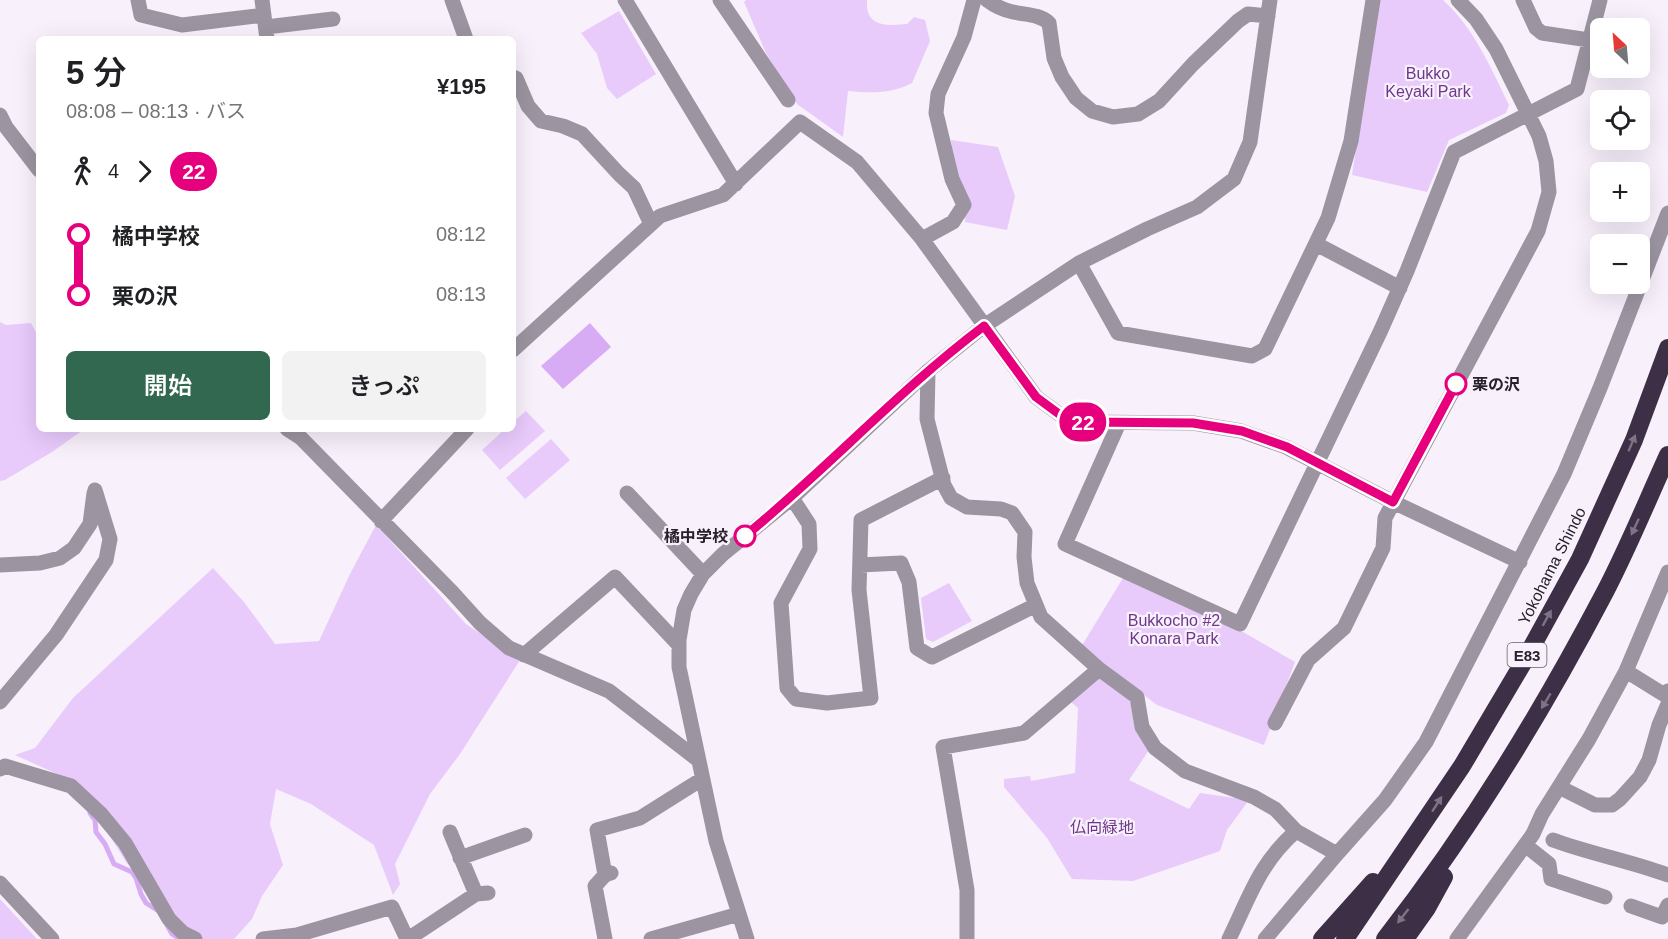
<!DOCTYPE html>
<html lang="ja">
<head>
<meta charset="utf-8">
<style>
	:root { --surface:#fff; --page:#f2f2f2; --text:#202124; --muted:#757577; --accent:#31684f }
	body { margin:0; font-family:Helvetica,"Noto Sans JP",sans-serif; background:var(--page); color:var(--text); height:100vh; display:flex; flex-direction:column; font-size:22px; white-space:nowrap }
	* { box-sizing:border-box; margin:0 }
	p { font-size:20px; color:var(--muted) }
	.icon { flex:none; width:33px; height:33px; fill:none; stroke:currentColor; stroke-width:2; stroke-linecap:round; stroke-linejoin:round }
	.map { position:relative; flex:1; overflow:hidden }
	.side { position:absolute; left:36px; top:36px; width:480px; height:396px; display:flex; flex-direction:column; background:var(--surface); border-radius:9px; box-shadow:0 6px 24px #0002 }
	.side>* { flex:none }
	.badge { padding:0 12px; border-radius:20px; font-size:21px; line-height:39px }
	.needle { width:39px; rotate:334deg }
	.buttons { position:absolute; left:1590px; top:18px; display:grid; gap:12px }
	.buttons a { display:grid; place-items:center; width:60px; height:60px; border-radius:9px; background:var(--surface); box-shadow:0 6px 24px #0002; font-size:30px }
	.map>.badge { position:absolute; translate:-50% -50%; box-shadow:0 0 0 3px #fff }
	.legs { display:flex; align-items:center; gap:9px; height:66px; padding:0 30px; font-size:20px }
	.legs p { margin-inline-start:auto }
	.headline { display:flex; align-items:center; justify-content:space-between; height:102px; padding:0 30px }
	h1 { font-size:33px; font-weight:600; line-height:45px }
	.primary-button { display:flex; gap:12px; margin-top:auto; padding:12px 30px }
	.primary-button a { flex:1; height:69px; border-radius:9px; background:var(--accent); color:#fff; font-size:24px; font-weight:600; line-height:69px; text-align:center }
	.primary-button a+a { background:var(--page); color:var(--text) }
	ul { padding:0 30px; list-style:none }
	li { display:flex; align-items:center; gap:21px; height:60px; font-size:22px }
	li i { display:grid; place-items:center; width:9px; height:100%; margin:0 8px; background:currentColor }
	li i::after { content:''; width:15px; height:15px; margin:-8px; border:4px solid; border-radius:50%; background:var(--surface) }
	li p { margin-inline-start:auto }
	li:first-child i { background:linear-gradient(#0000 50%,currentColor 0) }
	li:last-child i { background:linear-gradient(currentColor 50%,#0000 0) }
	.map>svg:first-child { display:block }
	.green { fill:#e8cafb }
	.water { fill:#d8acf4 }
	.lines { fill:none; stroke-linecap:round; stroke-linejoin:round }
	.stream { stroke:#d8acf4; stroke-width:5 }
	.minor { stroke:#9c95a1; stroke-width:15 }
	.highway { stroke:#3d2f45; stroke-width:18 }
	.oneway { fill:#7e7385 }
	.line-1-casing { stroke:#fff; stroke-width:14 }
	.line-1 { stroke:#e6007e; stroke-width:9 }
	.stop-1-dot { fill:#fff; stroke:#e6007e; stroke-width:3 }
	.labels { text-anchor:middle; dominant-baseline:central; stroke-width:4.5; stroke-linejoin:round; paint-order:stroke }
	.shield { fill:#f8f1fc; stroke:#665f6a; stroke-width:1.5 }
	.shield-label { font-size:15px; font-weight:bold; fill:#28212c }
	.park-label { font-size:16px; fill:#6d378a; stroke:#f8f1fc }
	.stop-label { font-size:16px; font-weight:bold; fill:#28212c; stroke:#f8f1fc; text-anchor:start }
	.street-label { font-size:16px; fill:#28212c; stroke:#f8f1fc }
</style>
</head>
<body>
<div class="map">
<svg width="1668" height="939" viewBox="0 0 1668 939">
	<rect width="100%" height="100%" fill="#f8f1fc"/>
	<path class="green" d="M 746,0 L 867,0 C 865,27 886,26 907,24 L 914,17 L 925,20 L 930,41 L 912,83 C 891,94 872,93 848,91 L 843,137 L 797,104 L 766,53 L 744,2 Z
		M 1379,0 L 1443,0 C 1474,28 1491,68 1509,105 L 1506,113 L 1449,140 L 1427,192 L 1352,175 Z
		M 619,11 L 656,74 L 617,99 L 607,88 L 597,54 L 581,33 Z
		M 951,140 L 998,147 L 1015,196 L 1007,230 L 965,222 L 964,191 L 954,174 Z
		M 0,322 L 6,325 L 31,323 L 39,338 L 39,429 L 83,430 L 52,452 L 5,480 L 0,481 Z
		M 526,411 L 545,431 L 500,470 L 482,450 L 505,429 L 513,429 L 513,422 Z
		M 551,439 L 570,460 L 525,499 L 506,478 Z
		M 376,525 L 466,624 L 520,660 L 460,754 L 430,794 L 395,864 L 400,884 L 393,895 L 374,845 L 311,804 L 276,789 L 270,824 L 283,865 L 262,896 L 252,919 L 234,939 L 199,939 L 149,892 L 126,862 L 77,783 L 15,755 L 35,748 L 73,698 L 213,568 L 244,602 L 275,644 L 319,641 L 350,574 Z
		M 1123,578 L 1231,625 L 1295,662 L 1264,745 L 1157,705 L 1081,647 Z
		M 949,583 L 972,621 L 933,642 L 926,639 L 921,598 Z
		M 1097,675 L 1130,699 L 1135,730 L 1149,750 L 1129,780 L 1189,809 L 1200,793 L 1249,800 L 1227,830 L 1220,851 L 1133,881 L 1072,879 L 1047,838 L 1004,787 L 1004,779 L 1030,776 L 1031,781 L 1075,773 L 1078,708 L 1071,702 Z
		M 0,899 L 37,939 L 0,939 Z"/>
	<path class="water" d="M 590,323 L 611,347 L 563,389 L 541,366 Z"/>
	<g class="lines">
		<path class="stream" d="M 90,813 L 95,820 L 96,832 L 105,844 L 114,864 L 132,872 L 136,878 L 141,894 L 146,903 L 157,910
			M 167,925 L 172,934 L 180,939"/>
		<path class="minor" d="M 138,0 L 141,15 L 182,25 L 264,15
			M 262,0 L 267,39
			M 452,0 L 466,39
			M 625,0 L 736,184
			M 720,0 L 788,100
			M 987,0 C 995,6 1003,10 1013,12 C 1026,15 1039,14 1049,23 L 1054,58 L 1062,77 L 1076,98 L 1092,111 L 1113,117 L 1138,114 L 1159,101 L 1193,64 L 1238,21 L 1248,14 L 1268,16
			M 1523,0 L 1536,28 L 1542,33 L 1589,40
			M 266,27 L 333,19
			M 513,77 L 516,78 L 528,106 L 541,121 L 563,126 L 582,134 L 619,174 L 634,188 L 651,224
			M 0,115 L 6,127 L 39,170
			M 922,239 L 953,222 L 964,205 L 952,179 L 936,113 L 938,94 L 964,37 L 974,0
			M 1316,244 L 1400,288
			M 1079,263 L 1118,333 L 1252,356 L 1265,349 L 1328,218 L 1351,141 L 1373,0
			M 513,350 L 660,216 L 723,195 L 800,122 L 857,162 L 922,239 L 1036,397 L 1059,414 L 1084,422 L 1193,423 L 1241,431 L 1286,447 L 1393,502 L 1520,562
			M 928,371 L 927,419 L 944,485 L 951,498 L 967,507 L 1001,509 L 1012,513 L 1025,532 L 1024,557 L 1027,583 L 1041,617 L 1099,669 L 1137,697 L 1142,727 L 1155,748 L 1185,771 L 1254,797 L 1275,809 L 1296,831 L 1337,854
			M 1119,423 L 1065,544 L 1240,624 L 1381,330 L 1407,271 L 1454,152 L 1577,89 L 1600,0
			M 287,429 L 301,438 L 452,592 L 480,623 L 509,648 L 609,691 L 697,759
			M 627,493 L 703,574
			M 792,498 L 809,524 L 810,549 L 781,603 L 787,688 L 796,699 L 827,703 L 871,698 L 859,590 L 861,520 L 943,478
			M 381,521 L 467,429
			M 0,565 L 40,563 L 60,558 L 74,548 L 90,524 L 94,493
			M 860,565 L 901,563 L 909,582 L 917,648 L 932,657 L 1036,605
			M 524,655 L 615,577 L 679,645
			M 1626,671 L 1663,694 L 1668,691
			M 0,702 L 56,635 L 106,560 L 110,539 L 95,490
			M 1275,723 L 1308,660 L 1344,628 L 1383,548 L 1385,518 L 1538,231 L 1549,192 L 1546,161 L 1539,136 L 1496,49 L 1476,19 L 1458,0
			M 0,769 L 5,766 L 71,786 L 101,814 L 125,843 L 169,919 L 183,933 L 195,939
			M 1559,787 L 1595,805 L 1612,805 L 1620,799 L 1640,777 L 1649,760 L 1659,725 L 1668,704
			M 450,832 L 476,894
			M 1553,840 C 1591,854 1630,861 1668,875
			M 1525,845 L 1549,864 L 1551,879 L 1605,897
			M 460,858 L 525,835
			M 605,875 L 597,830 L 640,818 L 702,779
			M 0,883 L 52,939
			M 1631,906 L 1662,917 L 1668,905
			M 263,939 L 297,935 L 392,907 L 407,939
			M 408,939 L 476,894 L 488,893
			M 605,939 L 595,886 L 605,875 L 611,873
			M 651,939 L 739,914
			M 747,939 L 716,841 L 679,667 L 679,640 L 684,610 L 691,594 L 703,574 L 723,554 L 792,498 L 928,371 L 984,326 L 1079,263 L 1147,229 L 1197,207 L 1234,179 L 1250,142 L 1270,0
			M 967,939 L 967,890 L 943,747 L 1024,733 L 1099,669
			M 1229,939 C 1250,896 1259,864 1296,831
			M 1265,939 L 1337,854 L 1385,800 L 1426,742 L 1564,474 L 1600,388 L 1668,213
			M 1457,939 L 1533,834 L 1542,814 L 1589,739 L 1626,671 L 1668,572"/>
		<path class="highway" d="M 1322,939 L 1373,882
			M 1345,939 L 1462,766 L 1523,663 L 1580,559 L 1634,440 L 1668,348
			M 1385,939 C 1470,830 1541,714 1605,592 C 1628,548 1647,501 1668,455
			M 1405,939 L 1427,908 L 1444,877"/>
	</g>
	<defs><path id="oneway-solid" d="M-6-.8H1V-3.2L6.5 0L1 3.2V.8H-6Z" transform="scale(1.5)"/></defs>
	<g class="oneway">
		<use href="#oneway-solid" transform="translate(1632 443) rotate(-67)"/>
		<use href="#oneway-solid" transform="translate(1635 527) rotate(115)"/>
		<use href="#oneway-solid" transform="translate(1547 618) rotate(-61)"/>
		<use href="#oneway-solid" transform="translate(1546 701) rotate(121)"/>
		<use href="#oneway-solid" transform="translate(1437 804) rotate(-57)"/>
		<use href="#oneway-solid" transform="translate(1403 916) rotate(128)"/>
	</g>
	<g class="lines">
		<g class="line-1-casing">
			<path id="line-1" d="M 745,536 C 827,469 899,390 984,326 L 1036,397 L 1059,414 L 1084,422 L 1193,423 L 1242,431 L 1287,447 L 1393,502 L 1456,384"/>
		</g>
		<use href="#line-1" class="line-1"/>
	</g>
	<g class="stop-1-dot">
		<circle cx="1456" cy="384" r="10"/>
		<circle cx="745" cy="536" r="10"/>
	</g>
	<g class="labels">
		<rect class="shield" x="1507.5" y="643" width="39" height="24" rx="4.5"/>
		<g class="shield-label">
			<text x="1527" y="655">E83</text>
		</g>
		<g class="park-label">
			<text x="1428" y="73">Bukko<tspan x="1428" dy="18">Keyaki Park</tspan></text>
			<text x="1174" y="620">Bukkocho #2<tspan x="1174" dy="18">Konara Park</tspan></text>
			<text x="1102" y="827">仏向緑地</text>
		</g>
		<g class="stop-label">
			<text x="1472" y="384">栗の沢</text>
			<text x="728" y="536" text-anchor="end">橘中学校</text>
		</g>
		<g class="street-label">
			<text transform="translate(1552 566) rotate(-63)">Yokohama Shindo</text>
		</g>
	</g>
</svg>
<div class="buttons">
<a><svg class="needle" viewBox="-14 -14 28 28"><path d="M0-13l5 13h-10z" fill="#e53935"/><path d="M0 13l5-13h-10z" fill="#757577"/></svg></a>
<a><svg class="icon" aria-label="locate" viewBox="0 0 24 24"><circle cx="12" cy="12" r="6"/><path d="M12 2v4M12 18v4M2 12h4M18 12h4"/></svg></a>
<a>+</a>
<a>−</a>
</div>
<b class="badge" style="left:1083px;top:422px;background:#e6007e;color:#fff">22</b>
<section class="side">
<div class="headline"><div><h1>5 分</h1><p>08:08 – 08:13 · バス</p></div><b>¥195</b></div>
<div class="legs"><svg class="icon" aria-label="walk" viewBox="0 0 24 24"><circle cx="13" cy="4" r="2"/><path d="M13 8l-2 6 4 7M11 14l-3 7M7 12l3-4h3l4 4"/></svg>4<svg class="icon" aria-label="forward" viewBox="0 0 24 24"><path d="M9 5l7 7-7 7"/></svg><b class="badge" style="background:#e6007e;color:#fff">22</b></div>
<ul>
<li><i style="color:#e6007e"></i><b>橘中学校</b><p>08:12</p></li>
<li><i style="color:#e6007e"></i><b>栗の沢</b><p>08:13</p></li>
</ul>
<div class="primary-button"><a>開始</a><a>きっぷ</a></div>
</section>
</div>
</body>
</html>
